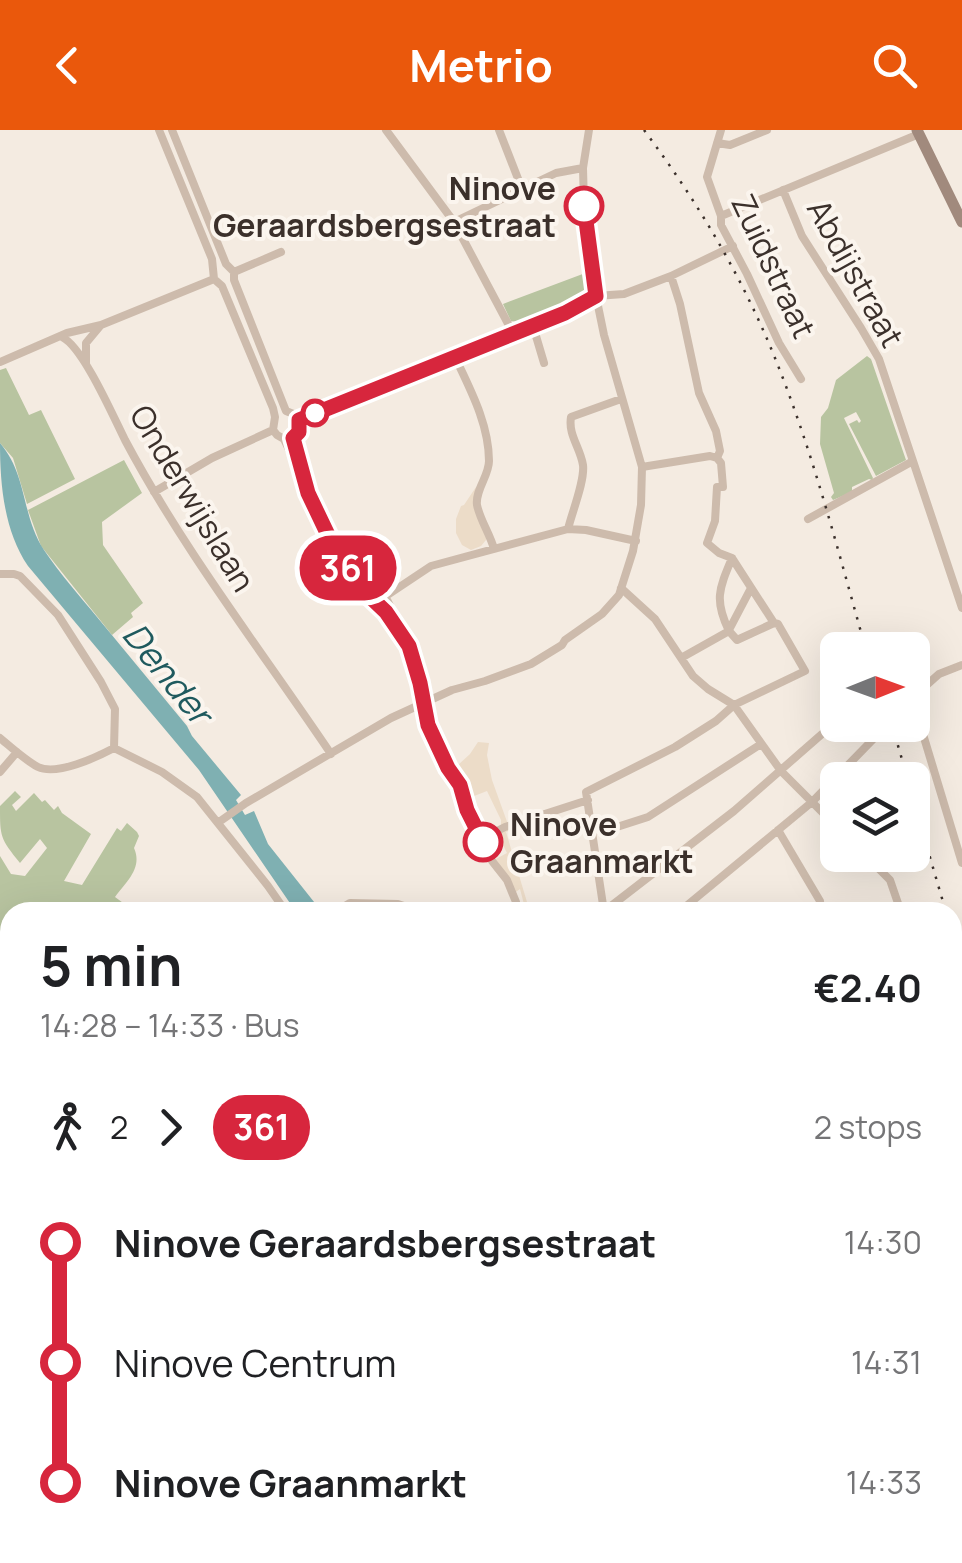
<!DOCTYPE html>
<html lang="en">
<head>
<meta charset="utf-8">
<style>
	:root { --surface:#fff; --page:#f6f6f6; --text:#202124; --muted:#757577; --accent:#ea580c }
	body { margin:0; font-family:Manrope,sans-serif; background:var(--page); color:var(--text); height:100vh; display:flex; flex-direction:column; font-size:38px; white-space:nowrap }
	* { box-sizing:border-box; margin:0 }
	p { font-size:32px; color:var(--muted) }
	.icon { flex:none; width:55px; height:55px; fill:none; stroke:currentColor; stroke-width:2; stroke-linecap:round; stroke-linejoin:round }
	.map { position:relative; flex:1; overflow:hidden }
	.sheet { position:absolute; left:0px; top:772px; width:962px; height:662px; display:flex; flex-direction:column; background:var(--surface); border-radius:30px 30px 0 0; box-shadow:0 10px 40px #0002 }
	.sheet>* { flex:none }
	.badge { padding:0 20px; border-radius:32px; font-size:35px; line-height:65px }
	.needle { width:65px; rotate:89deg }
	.tools { position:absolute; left:820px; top:502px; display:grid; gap:20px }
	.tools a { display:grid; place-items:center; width:110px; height:110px; border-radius:15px; background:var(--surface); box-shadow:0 10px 40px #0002; font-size:50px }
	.map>.badge { position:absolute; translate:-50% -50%; box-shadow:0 0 0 5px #fff }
	.legs { display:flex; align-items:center; gap:15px; height:110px; padding:0 40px; font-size:32px }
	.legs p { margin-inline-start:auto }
	.overview { display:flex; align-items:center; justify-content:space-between; height:170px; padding:0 40px }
	h1 { font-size:55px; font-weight:700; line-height:75px }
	ul { padding:0 40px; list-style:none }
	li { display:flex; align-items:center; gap:35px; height:120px; font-size:38px }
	li i { display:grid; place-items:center; width:15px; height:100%; margin:0 12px; background:currentColor }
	li i::after { content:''; width:25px; height:25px; margin:-12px; border:8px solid; border-radius:50%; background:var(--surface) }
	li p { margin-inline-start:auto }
	li:first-child i { background:linear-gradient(#0000 50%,currentColor 0) }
	li:last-child i { background:linear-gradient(currentColor 50%,#0000 0) }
	header { display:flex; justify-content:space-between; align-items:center; height:130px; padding:0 40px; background:var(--accent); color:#fff; font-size:45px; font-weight:700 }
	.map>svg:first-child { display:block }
	.green { fill:#b8c4a0 }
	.plaza { fill:#ecdcc8 }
	.water { fill:#7fb0b2 }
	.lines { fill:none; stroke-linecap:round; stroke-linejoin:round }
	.stream { stroke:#7fb0b2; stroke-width:2.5 }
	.street { stroke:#cdbbac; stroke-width:8 }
	.secondary { stroke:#a18a7d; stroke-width:11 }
	.rail { stroke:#3b302b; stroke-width:2.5; stroke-dasharray:2.5 8; stroke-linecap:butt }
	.line-1-casing { stroke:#fff; stroke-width:22 }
	.line-1 { stroke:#d7263d; stroke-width:15 }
	.stop-1-dot { fill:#fff; stroke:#d7263d; stroke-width:5 }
	.labels { text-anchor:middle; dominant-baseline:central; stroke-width:8; stroke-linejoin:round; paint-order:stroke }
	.stop-label { font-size:32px; font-weight:bold; fill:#3b302b; stroke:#fbf5ee; text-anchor:end }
	.street-label { font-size:32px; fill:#3b302b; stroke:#fbf5ee }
	.water-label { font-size:35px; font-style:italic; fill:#1f5a5e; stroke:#fbf5ee }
</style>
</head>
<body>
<header><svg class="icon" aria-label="back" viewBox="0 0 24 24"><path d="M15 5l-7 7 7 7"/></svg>Metrio<svg class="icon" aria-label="search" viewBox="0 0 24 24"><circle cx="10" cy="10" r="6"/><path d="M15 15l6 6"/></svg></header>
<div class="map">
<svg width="962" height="1433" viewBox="0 0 962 1433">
	<rect width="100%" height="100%" fill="#f4ebe1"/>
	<path class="green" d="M 588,142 L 591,163 L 517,192 L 511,191 L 503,174 Z
		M 867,226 L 871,229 L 906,330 L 876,346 L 849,294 L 857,290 L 859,293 L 861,291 L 856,282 L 844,288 L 873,348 L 872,350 L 869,349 L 852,357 L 852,362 L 833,370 L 831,367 L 834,363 L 820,314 L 821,287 L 828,278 L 836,250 Z
		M 6,238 L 29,285 L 41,280 L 75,349 L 27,374 L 13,328 L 0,313 L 0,240 Z
		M 124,330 L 142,363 L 102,392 L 103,415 L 143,473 L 131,483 L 133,487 L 112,505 L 41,416 L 28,380 Z
		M 15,661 L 21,667 L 12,675 L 16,681 L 34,663 L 42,672 L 45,670 L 54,680 L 58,676 L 62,683 L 91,704 L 64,751 L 82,755 L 117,698 L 121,701 L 127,693 L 137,702 L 139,706 L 134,718 C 143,738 126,752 115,767 L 130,778 L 127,782 L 10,782 L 10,1163 L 0,1173 L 0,726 L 11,744 L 25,746 L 47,718 L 40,709 L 20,733 C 0,708 0,707 0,676 Z
		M 10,1170 L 10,1425 L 432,1425 L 430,1433 L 0,1433 L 0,1180 Z"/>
	<path class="plaza" d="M 476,357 L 475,369 L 486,403 L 486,410 L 481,416 L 471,420 L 462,415 L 456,403 L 456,389 L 461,376 L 464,375 Z
		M 478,612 L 489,613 L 487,625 L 492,650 L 510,700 L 506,702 L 530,782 L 526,782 L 520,759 L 513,764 L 492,731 L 507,723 L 495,699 L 501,696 L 501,690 L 487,661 L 464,670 L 448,638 L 458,635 L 470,624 Z"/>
	<path class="water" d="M 0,313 C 28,346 21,385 44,420 C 60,444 79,465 97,487 C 127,523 157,560 187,596 L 192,606 L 241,665 L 236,670 L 245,685 L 254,681 L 268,714 L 322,782 L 296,782 L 199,640 L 28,436 C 4,401 0,354 0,313 Z"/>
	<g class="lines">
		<path class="stream" d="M 0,934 L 10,936
			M 0,986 L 10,984
			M 0,1055 L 10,1094"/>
		<path class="street" d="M 159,0 L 212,129 L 214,149
			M 172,0 L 226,134 L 234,142 L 234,150 L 286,281 L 296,285 L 299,290
			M 386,0 L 454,92 L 513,203
			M 499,0 L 522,59
			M 721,0 L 707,47 L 721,86 L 721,95 L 747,144 L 779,213 L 801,249
			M 717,13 L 730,15 L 767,0
			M 783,60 L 802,106 L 861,198 L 879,229 L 962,478
			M 721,86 L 919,4
			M 454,92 L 556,43 L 583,38
			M 234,142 L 281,122
			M 214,149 L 222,156 L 273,278 L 275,287 L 273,300
			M 533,196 L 544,233
			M 62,207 C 83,217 113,286 125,310 C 184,421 261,520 331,624
			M 455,227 C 470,259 489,294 489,331 C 489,346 475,360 477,375 C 480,390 490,404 494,419
			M 0,232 L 67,203 L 101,195
			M 86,233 L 86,213 L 101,195 L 214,149
			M 299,290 L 565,183 L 596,166 L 624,164 L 671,146 L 733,116
			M 273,300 L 277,305 L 284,309 L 338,423 L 365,461 L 377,472 L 398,497 L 409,516 L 420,553 L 428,595 L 448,638 L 460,655 L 467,680 L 492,731 L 507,750 L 516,772 L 517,782
			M 293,308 L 302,339
			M 642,337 L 710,326 L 717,328
			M 154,362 L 212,328 L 273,300
			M 808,389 L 913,331
			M 568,399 C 572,382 585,351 583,335 C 580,317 568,305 571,287 L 621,269
			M 352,442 C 379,458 384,458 395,488
			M 0,444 L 14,444 L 20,446 L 58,485 L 101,552 L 115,579 L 114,618
			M 621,458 L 655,489 L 693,546 L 708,559 L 734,575 L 781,641 L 838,698
			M 377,472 L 431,436 L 568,399 L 586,400 L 636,411
			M 729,500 L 751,458
			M 729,501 C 714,470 719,459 732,428
			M 729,501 L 737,510 L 774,493
			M 681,528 L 729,501
			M 962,535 L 939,544 L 912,568 L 962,733
			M 0,608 C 12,618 25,630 38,637 C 57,646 97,627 114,618 L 162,642 L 197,667 L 268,756 L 286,782
			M 0,642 L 17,622
			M 219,692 L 246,673 L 391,588 L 452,560 L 485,551 L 531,534 L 562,515 L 565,510 L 602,484 L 619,465 L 633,421 L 641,375 L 642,337 L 604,205 L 596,166 L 584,75 L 583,38 L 589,0
			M 778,700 L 820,771 L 821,782
			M 593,701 L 620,696 L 648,687 L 761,614
			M 481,709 L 505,697 L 588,670
			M 865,725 L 890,750 L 901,782
			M 603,775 L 586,662 L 675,617 L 716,591 L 734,575 L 805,541 L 778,494 L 774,493 L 732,428 L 719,423 L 707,413 L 715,391 L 717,357 L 723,357 L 721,333 L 717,328 L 720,321 L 716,301 L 699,263 L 680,174 L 671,146
			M 335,782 L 350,773 L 398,774 L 407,777 L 413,782
			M 569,782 L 592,777 L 611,776 L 734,681 L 838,590
			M 679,782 L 812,672 L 887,595
			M 952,1024 L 962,1060
			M 952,1087 L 962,1083
			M 952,1225 L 961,1243
			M 952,1369 L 962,1364
			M 952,1412 L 962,1427
			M 706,1433 L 716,1425
			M 835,1433 L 849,1425"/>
		<path class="secondary" d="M 917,0 L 962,92"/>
		<path class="rail" d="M 644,0 C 698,72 744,150 777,233 C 814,326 839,424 866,520
			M 892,595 L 908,650
			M 912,666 L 946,782
			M 952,803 L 962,836"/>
	</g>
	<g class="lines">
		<g class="line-1-casing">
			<path id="line-1" d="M 483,712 L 467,680 L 460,655 L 448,638 L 428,595 L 420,553 L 409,516 L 386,482 L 365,462 L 329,407 L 308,363 L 293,308 L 299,302 L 299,290 L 565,183 L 596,166 L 584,76"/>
		</g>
		<use href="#line-1" class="line-1"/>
	</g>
	<g class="stop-1-dot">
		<circle cx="584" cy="76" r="18"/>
		<circle cx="315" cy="283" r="12"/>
		<circle cx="483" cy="712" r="18"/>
	</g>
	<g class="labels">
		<g class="stop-label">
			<text x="556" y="58">Ninove<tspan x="556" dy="37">Geraardsbergsestraat</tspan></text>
			<text x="510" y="694" text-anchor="start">Ninove<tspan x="510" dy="37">Graanmarkt</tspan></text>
		</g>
		<g class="street-label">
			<text transform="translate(774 136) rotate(65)">Zuidstraat</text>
			<text transform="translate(856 143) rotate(61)">Abdijstraat</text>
			<text transform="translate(193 368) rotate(59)">Onderwijslaan</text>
		</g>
		<g class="water-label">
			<text transform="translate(168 543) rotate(51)">Dender</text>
		</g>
	</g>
</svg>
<div class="tools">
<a><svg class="needle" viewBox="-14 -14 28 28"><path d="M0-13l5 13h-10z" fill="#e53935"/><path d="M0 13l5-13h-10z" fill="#757577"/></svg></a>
<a><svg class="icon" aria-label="layers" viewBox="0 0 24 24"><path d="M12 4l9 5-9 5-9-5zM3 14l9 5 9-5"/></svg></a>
</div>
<b class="badge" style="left:348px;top:438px;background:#d7263d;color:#fff">361</b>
<section class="sheet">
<div class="overview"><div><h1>5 min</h1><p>14:28 – 14:33 · Bus</p></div><b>€2.40</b></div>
<div class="legs"><svg class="icon" aria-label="walk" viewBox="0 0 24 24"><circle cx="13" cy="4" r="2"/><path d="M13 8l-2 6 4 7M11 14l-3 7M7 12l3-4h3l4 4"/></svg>2<svg class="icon" aria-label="forward" viewBox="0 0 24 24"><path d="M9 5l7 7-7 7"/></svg><b class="badge" style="background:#d7263d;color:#fff">361</b><p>2 stops</p></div>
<ul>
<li><i style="color:#d7263d"></i><b>Ninove Geraardsbergsestraat</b><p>14:30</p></li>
<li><i style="color:#d7263d"></i><span>Ninove Centrum</span><p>14:31</p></li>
<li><i style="color:#d7263d"></i><b>Ninove Graanmarkt</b><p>14:33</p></li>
</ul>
</section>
</div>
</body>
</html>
